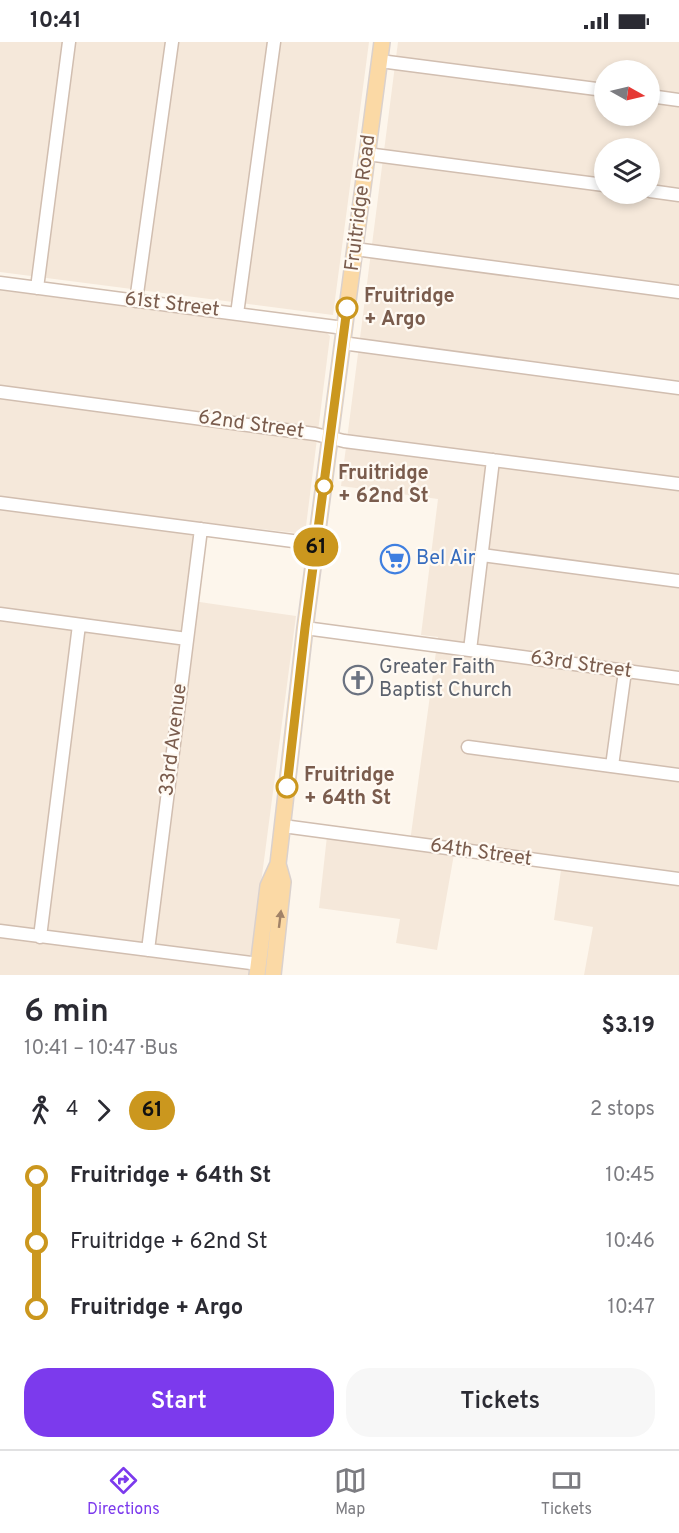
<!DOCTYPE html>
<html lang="en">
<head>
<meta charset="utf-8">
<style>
	:root { --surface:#fff; --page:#f7f7f7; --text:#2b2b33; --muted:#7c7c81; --line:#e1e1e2; --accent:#7c3aed }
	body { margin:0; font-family:Overpass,sans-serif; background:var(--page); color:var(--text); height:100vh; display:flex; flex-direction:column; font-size:22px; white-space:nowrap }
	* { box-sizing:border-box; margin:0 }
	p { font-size:20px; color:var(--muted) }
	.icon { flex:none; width:33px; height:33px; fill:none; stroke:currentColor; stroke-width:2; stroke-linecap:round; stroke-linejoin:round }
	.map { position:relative; height:933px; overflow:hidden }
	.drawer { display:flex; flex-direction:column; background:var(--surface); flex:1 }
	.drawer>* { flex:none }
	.badge { padding:0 12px; border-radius:20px; font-size:21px; line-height:39px }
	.needle { width:39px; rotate:98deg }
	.buttons { position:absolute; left:594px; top:18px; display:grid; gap:12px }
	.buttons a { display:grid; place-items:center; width:66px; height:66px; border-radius:50%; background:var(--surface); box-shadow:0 3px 9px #0003; font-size:30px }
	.map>.badge { position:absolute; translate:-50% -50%; box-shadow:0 0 0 3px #fff }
	.legs { display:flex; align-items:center; gap:9px; height:66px; padding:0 24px; font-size:20px }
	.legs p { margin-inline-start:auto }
	.summary { display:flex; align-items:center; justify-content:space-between; height:102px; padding:0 24px }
	h1 { font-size:33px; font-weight:600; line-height:45px }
	.cta { display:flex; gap:12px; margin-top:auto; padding:12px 24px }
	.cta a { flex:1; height:69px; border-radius:24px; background:var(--accent); color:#fff; font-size:24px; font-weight:600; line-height:69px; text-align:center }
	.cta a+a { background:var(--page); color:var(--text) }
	ul { padding:0 24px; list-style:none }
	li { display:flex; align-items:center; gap:21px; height:66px; font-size:22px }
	li i { display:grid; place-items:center; width:9px; height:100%; margin:0 8px; background:currentColor }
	li i::after { content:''; width:15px; height:15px; margin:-8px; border:4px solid; border-radius:50%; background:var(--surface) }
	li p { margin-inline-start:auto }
	li:first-child i { background:linear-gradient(#0000 50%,currentColor 0) }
	li:last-child i { background:linear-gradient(currentColor 50%,#0000 0) }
	.status { display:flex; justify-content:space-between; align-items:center; height:42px; padding:0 30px; background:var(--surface); direction:ltr }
	.status svg { height:16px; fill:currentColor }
	.menu { display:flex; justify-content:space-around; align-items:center; height:84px; border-top:2px solid var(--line); background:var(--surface); font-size:16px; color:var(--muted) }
	.menu a { display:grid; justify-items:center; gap:3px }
	.menu .selected { color:var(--accent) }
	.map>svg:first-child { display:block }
	.residential { fill:#f5e8da; fill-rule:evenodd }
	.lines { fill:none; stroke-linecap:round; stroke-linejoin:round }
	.minor-casing { stroke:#d1beb0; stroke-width:15 }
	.major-casing { stroke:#dad1cd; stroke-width:18 }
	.minor { stroke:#fff; stroke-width:12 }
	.major { stroke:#fbd9a5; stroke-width:15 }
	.oneway { fill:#a18267 }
	.line-1-casing { stroke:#fff; stroke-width:14 }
	.line-1 { stroke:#cb971e; stroke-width:9 }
	.stop-1-dot { fill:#fff; stroke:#cb971e; stroke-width:3 }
	.labels { text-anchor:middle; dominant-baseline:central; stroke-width:4.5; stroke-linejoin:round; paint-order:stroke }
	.street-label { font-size:20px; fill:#7a5c4d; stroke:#fffaf3 }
	.stop-label { font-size:20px; font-weight:bold; fill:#7a5c4d; stroke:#fffaf3; text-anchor:start }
	.shop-label { font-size:20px; fill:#366cbe; stroke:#fffaf3; text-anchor:start }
	.worship-label { font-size:20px; fill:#5b616d; stroke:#fffaf3; text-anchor:start }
</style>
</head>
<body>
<div class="status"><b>10:41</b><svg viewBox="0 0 49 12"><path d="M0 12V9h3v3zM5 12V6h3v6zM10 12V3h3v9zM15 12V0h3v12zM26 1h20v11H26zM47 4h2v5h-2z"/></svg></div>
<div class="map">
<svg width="679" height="933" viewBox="0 0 679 933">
	<rect width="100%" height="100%" fill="#fdf6ec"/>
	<path class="residential" d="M 0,0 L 369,0 L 333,273 L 0,230 Z
		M 398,0 L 679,0 L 679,933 L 584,933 L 593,885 L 554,878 L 563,814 L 456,801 L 437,908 L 396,901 L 400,877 L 319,866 L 327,794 L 409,807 L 438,595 L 421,593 L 438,457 L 341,444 ZM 604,28 L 650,28 L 650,74 L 604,74 ZM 604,106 L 650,106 L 650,152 L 604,152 Z
		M 0,248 L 327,291 L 330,294 L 305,492 L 199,480 L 186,558 L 296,574 L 249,933 L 0,933 Z"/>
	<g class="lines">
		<g class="minor-casing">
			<path id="minor" d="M 380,19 L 604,48
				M 650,54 L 679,58
				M 367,112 L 604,143
				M 650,149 L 679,153
				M 355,207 L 679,250
				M 0,241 L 344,286
				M 37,246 L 69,0
				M 136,259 L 172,0
				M 237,272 L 274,0
				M 342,301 L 679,346
				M 0,350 L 315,392 L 344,399 L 679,442
				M 0,461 L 316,502
				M 482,513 L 679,539
				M 0,572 L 187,597
				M 305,586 L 679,636
				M 470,608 L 493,418
				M 468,705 L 679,733
				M 612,724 L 625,629
				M 283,784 L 679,837
				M 0,889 L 259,922
				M 40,895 L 79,583
				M 148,908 L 201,487"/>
		</g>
		<g class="major-casing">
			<path id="major" d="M 257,933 L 268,844 L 278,822 L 305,586 L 382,0
				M 273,933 L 283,840 L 278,822"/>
		</g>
		<use href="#minor" class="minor"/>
		<use href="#major" class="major"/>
	</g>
	<defs><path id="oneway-solid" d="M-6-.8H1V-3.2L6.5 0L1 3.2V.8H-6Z" transform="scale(1.5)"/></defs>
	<use class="oneway" href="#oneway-solid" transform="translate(280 877) rotate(-83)"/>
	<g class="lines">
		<g class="line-1-casing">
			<path id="line-1" d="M 287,745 L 305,586 L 347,266"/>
		</g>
		<use href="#line-1" class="line-1"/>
	</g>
	<defs>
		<g id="supermarket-ring" transform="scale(1.5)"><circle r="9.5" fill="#fffaf3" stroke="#3f7fe0" stroke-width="1.5"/><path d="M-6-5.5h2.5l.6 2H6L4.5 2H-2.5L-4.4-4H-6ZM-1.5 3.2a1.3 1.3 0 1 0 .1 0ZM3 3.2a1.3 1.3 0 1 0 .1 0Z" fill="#3f7fe0"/></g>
		<g id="church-ring" transform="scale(1.5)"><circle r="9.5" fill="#fffaf3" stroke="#6b7280" stroke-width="1.5"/><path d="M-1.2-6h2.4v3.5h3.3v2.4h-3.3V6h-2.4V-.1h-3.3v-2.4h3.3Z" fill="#6b7280"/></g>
	</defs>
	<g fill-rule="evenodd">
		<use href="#supermarket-ring" x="395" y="517"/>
		<use href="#church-ring" x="358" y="638"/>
	</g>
	<g class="stop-1-dot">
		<circle cx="347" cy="266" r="10"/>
		<circle cx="324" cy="444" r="8"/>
		<circle cx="287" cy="745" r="10"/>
	</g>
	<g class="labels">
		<g class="street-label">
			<text transform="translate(361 161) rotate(-83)">Fruitridge Road</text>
			<text transform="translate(172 263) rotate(7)">61st Street</text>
			<text transform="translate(251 383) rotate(8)">62nd Street</text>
			<text transform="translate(581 623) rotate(8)">63rd Street</text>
			<text transform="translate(174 698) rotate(-83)">33rd Avenue</text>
			<text transform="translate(481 811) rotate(8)">64th Street</text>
		</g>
		<g class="stop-label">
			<text x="364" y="255">Fruitridge<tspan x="364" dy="23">+ Argo</tspan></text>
			<text x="338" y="432">Fruitridge<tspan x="338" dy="23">+ 62nd St</tspan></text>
			<text x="304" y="734">Fruitridge<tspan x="304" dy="23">+ 64th St</tspan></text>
		</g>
		<g class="shop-label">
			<text x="416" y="517">Bel Air</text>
		</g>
		<g class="worship-label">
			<text x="379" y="626">Greater Faith<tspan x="379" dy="23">Baptist Church</tspan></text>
		</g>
	</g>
</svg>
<div class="buttons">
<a><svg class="needle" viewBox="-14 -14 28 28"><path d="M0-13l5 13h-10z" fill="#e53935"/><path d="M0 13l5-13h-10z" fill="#7c7c81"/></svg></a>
<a><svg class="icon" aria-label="layers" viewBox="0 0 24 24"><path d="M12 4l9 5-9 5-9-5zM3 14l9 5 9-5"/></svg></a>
</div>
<b class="badge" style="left:316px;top:505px;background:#cb971e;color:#111">61</b>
</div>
<section class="drawer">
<div class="summary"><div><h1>6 min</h1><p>10:41 – 10:47 · Bus</p></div><b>$3.19</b></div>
<div class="legs"><svg class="icon" aria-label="walk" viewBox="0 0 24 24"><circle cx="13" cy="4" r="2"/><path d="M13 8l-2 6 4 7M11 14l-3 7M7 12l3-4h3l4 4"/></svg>4<svg class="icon" aria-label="forward" viewBox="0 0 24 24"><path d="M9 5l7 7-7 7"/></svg><b class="badge" style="background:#cb971e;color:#111">61</b><p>2 stops</p></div>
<ul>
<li><i style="color:#cb971e"></i><b>Fruitridge + 64th St</b><p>10:45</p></li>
<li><i style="color:#cb971e"></i><span>Fruitridge + 62nd St</span><p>10:46</p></li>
<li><i style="color:#cb971e"></i><b>Fruitridge + Argo</b><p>10:47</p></li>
</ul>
<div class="cta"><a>Start</a><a>Tickets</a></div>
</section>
<nav class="menu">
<a class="selected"><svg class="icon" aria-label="directions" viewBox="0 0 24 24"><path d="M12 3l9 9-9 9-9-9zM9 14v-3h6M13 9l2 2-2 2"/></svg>Directions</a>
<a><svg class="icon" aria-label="map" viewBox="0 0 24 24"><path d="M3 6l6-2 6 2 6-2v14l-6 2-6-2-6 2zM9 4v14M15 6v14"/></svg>Map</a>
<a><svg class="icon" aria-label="tickets" viewBox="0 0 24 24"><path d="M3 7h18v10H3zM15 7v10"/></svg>Tickets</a>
</nav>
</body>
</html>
